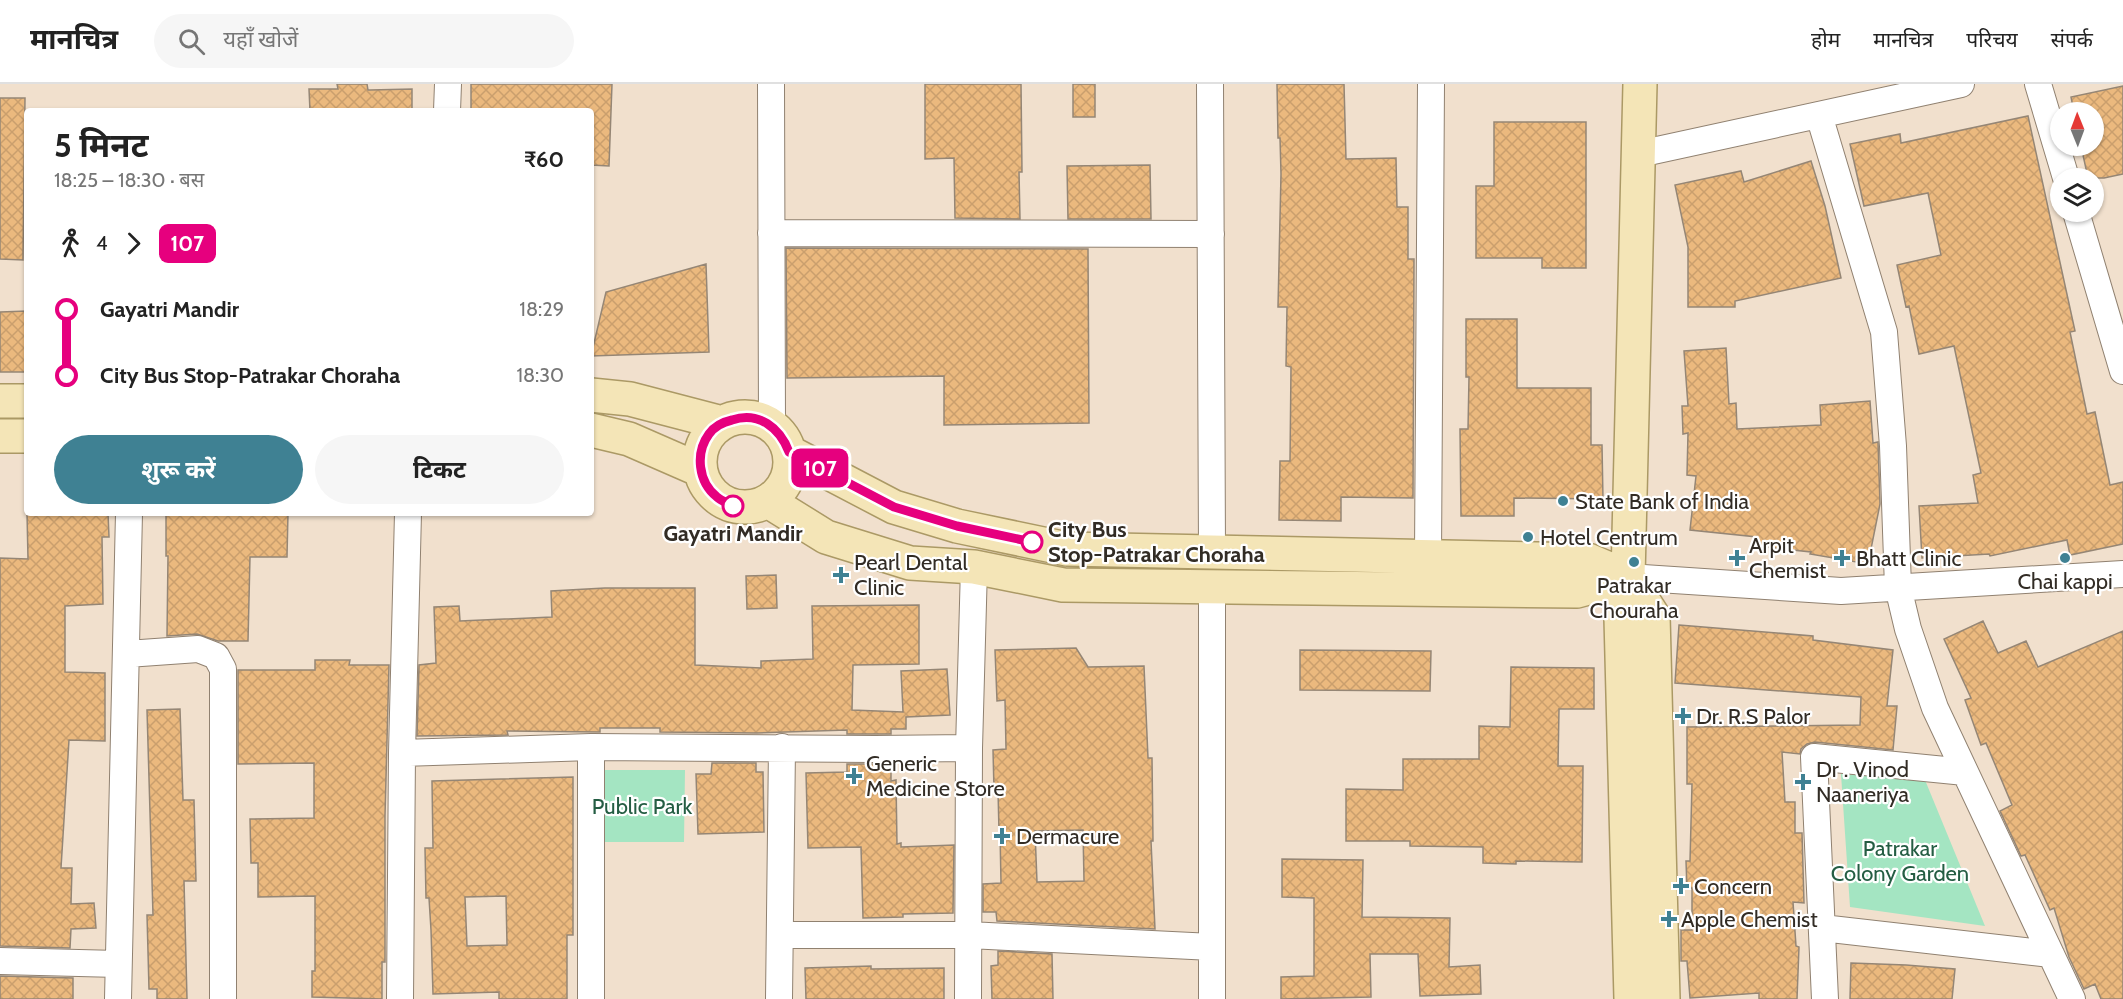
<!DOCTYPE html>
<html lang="hi">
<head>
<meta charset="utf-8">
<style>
	:root { --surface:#fff; --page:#f6f6f6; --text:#222; --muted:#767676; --line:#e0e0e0; --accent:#3f8193 }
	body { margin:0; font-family:Cabin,"Noto Sans Devanagari",sans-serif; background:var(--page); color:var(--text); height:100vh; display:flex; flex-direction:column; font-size:22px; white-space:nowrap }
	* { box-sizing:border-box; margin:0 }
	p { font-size:20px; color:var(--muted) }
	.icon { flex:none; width:33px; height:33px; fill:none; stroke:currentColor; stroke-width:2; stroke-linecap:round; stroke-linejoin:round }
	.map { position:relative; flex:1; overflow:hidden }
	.drawer { position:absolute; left:24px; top:24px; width:570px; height:408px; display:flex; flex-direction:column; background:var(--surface); border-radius:6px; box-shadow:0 2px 4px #0004 }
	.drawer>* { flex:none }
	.badge { padding:0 12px; border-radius:9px; font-size:21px; line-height:39px }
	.needle { width:39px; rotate:359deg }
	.fabs { position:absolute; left:2050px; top:18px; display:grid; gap:12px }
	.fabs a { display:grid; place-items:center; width:54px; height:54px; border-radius:50%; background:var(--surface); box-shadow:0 2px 4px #0004; font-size:30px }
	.map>.badge { position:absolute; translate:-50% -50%; box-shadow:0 0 0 3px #fff }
	.legs { display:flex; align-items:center; gap:9px; height:66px; padding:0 30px; font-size:20px }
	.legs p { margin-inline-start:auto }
	.head { display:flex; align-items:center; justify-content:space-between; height:102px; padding:0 30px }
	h1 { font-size:33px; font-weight:700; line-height:45px }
	.action { display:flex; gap:12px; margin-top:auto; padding:12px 30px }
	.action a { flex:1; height:69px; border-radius:36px; background:var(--accent); color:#fff; font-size:24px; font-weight:700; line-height:69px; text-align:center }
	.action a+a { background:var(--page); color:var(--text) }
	ul { padding:0 30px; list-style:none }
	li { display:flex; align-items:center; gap:21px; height:66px; font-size:22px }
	li i { display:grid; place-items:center; width:9px; height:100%; margin:0 8px; background:currentColor }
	li i::after { content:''; width:15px; height:15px; margin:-8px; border:4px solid; border-radius:50%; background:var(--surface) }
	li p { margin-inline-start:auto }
	li:first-child i { background:linear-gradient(#0000 50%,currentColor 0) }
	li:last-child i { background:linear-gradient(currentColor 50%,#0000 0) }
	header { display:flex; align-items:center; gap:36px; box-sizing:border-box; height:84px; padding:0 30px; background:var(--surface); border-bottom:2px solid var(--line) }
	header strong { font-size:28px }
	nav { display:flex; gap:33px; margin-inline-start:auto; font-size:21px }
	.search { width:420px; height:54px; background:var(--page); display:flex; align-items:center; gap:15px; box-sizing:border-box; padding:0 21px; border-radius:33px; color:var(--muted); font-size:22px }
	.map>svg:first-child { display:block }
	.park { fill:#a4e5c2 }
	.building { fill:url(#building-cross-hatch); stroke:#958675; stroke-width:1.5; fill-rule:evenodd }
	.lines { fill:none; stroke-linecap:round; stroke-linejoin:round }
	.minor-casing { stroke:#908170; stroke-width:28 }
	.major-casing { stroke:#ab9965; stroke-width:36 }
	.minor { stroke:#fff; stroke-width:26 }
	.major { stroke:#f4e5b7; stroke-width:33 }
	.line-1-casing { stroke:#fff; stroke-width:14 }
	.line-1 { stroke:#e6007e; stroke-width:9 }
	.poi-dot { fill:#3f8193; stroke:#fff; stroke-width:2 }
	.stop-1-dot { fill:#fff; stroke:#e6007e; stroke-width:3 }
	.labels { text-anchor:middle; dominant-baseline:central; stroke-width:4.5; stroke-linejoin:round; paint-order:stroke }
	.poi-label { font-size:22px; fill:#322c25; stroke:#fff; text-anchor:start }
	.stop-label { font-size:22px; font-weight:bold; fill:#322c25; stroke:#fff; text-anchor:start }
	.park-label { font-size:22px; fill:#245d43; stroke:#fff }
</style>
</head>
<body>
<header>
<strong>मानचित्र</strong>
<div class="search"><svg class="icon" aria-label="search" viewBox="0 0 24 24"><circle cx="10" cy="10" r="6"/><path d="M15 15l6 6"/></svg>यहाँ खोजें</div>
<nav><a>होम</a><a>मानचित्र</a><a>परिचय</a><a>संपर्क</a></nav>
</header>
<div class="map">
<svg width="2123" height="915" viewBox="0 0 2123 915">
	<defs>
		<pattern id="building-cross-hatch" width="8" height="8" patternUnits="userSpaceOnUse" patternTransform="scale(1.5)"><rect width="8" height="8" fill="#ebb97e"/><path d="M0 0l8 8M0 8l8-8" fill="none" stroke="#ca9f6d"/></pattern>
	</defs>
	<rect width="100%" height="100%" fill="#f1e0cd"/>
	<path class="park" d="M 599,686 L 685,686 L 684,758 L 599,758 Z
		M 1841,690 L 1925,696 L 1985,842 L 1850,823 Z"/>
	<path class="building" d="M 337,0 L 367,0 L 368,6 L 370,6 L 412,5 L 412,27 L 310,27 L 309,5 L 338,5 Z
		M 471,0 L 612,0 L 609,82 L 591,81 L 591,27 L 471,27 Z
		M 925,0 L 1021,0 L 1022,88 L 1019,88 L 1020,135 L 955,134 L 954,74 L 925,75 Z
		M 1073,0 L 1095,0 L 1095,33 L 1073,33 Z
		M 1277,0 L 1344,0 L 1346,75 L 1396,74 L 1397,123 L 1408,123 L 1408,175 L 1414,175 L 1413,414 L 1341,413 L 1341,437 L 1279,436 L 1280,377 L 1290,377 L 1291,283 L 1286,282 L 1287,223 L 1278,223 L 1281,90 L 1280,54 L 1278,54 Z
		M 2123,2 L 2123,90 L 2104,94 L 2088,94 L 2081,62 L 2094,62 L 2094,28 L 2074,28 L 2071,13 Z
		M 0,14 L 25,14 L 23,176 L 0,175 Z
		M 2028,32 L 2075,247 L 2070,248 L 2087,330 L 2095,328 L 2110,401 L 2123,398 L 2123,460 L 2070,471 L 2067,456 L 1990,472 L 1989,470 L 1922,474 L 1919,422 L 1978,419 L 1973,391 L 1981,389 L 1954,262 L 1919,270 L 1909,222 L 1906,223 L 1897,181 L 1941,171 L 1928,109 L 1864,122 L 1850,60 L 1900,50 L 1901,59 Z
		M 1494,38 L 1586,38 L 1586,184 L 1542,184 L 1542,174 L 1476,174 L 1476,102 L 1494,102 Z
		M 1811,77 L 1825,122 L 1841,194 L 1735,217 L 1735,223 L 1688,223 L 1688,163 L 1675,101 L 1741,87 L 1744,98 Z
		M 1150,81 L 1151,135 L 1068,135 L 1067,82 Z
		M 786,164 L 1088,165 L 1089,339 L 944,341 L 944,292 L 787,294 Z
		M 706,180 L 709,268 L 591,272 L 606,208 Z
		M 27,227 L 27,288 L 0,288 L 0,228 Z
		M 1466,235 L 1517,235 L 1517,304 L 1591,304 L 1591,361 L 1602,361 L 1603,415 L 1514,414 L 1514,432 L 1461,432 L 1460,345 L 1468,345 L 1469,293 L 1466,293 Z
		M 1726,264 L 1729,320 L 1736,319 L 1737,345 L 1821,341 L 1820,321 L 1870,317 L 1873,359 L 1878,358 L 1880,420 L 1868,480 L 1810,470 L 1811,468 L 1756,462 L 1757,453 L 1690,446 L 1696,392 L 1687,391 L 1688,349 L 1683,350 L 1682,322 L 1688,322 L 1684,267 Z
		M 27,429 L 108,429 L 109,453 L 102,453 L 103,520 L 65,522 L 65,588 L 105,589 L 105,657 L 69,656 L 61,784 L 72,784 L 71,820 L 94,819 L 96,844 L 71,845 L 70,864 L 0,862 L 0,474 L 28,475 Z
		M 166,429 L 288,429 L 287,473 L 250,473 L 248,557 L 218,557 L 197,550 L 167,552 L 168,472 L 166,472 Z
		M 776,491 L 777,524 L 747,525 L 746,492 Z
		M 605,504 L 695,504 L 695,581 L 761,584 L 761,577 L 813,575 L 812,522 L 919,521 L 919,580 L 853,581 L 852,626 L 903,628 L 901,587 L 947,585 L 950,631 L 906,633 L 906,645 L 891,645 L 891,650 L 847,650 L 847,646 L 757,649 L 660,648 L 660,644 L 600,644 L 600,648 L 507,647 L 508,651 L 417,652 L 419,581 L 436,579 L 434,523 L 459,522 L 460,537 L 552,533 L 551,507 Z
		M 1983,537 L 1998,569 L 2026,557 L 2038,583 L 2123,547 L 2123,915 L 2101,915 L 2095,900 L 2084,905 L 2069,873 L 2054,824 L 2050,826 L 2025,771 L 2021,772 L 2000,727 L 2012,721 L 1986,659 L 1981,661 L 1965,616 L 1971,614 L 1944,555 Z
		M 1679,541 L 1813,552 L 1813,556 L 1893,566 L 1887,622 L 1897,622 L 1893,666 L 1815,658 L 1807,660 L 1801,665 L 1800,670 L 1782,668 L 1785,718 L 1795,718 L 1795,749 L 1802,749 L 1804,819 L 1793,818 L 1796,862 L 1799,863 L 1797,915 L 1759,915 L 1759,909 L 1690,914 L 1687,877 L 1681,877 L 1681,846 L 1692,846 L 1692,804 L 1687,805 L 1686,777 L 1690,777 L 1692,700 L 1687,700 L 1687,643 L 1860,641 L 1861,613 L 1675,599 Z
		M 1076,564 L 1088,583 L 1144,582 L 1148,674 L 1152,674 L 1153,757 L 1151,757 L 1155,845 L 997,837 L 996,828 L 983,828 L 983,800 L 1001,799 L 1000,748 L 999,748 L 998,706 L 994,706 L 993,666 L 1006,665 L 1005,616 L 997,617 L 995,566 ZM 1083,746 L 1084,797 L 1037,798 L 1035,747 Z
		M 1300,566 L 1431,567 L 1430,607 L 1300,606 Z
		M 315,576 L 350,576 L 349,581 L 389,581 L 385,732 L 385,878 L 382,878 L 382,915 L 312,913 L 312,887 L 315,887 L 315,812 L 258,813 L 258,779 L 251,779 L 250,735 L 314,734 L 314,679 L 238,680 L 238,586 L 315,586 Z
		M 1511,583 L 1594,584 L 1594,625 L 1559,625 L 1558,682 L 1583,682 L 1582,778 L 1516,777 L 1516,780 L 1483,779 L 1483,763 L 1410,762 L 1410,757 L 1346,757 L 1346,705 L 1403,706 L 1403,675 L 1479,675 L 1479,642 L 1510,643 Z
		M 180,625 L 183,716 L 194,716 L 196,797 L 184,797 L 187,915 L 157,915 L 157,905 L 149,905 L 147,831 L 153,831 L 147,626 Z
		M 712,679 L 756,679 L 756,688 L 763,688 L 764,748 L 698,750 L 696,690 L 711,690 Z
		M 847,680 L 891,680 L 891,697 L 896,696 L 897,760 L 901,759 L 901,763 L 954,761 L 953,829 L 903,830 L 903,833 L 863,834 L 861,763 L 808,764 L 806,689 L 847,688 Z
		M 573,693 L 573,851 L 567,851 L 567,915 L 499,915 L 499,908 L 433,910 L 431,846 L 429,814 L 426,814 L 425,764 L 433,764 L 432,697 ZM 506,812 L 507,861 L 467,862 L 465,813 Z
		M 1282,775 L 1363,776 L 1362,833 L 1450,834 L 1449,883 L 1480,881 L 1481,910 L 1420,912 L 1418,870 L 1370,870 L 1371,913 L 1281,915 L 1281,893 L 1314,892 L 1314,814 L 1282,813 Z
		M 998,867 L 1052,870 L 1053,915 L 992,915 L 991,882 L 998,881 Z
		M 1851,879 L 1906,881 L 1955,885 L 1952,915 L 1850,915 Z
		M 871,882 L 871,885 L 944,884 L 944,915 L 806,915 L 805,884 Z
		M 0,892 L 73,894 L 73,915 L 0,915 Z"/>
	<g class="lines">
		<g class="minor-casing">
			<path id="minor" d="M 771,0 L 772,342
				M 1210,0 L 1212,468
				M 2038,0 L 2066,94
				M 447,27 L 448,0
				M 1819,31 L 1884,248 L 1893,362 L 1898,503 L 1908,545 L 1935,624 L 2072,915
				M 1639,70 L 1961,0
				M 2076,128 L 2123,287
				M 771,149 L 1211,150
				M 1428,472 L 1431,0
				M 1628,493 L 1841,507 L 2123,490
				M 127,570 L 198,565 L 216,572 L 223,585 L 223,915
				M 591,663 L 591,915
				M 402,669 L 591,663 L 875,665 L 969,664
				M 1822,844 L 2051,870
				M 780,851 L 969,851 L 1212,863
				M 0,877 L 118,880
				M 118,915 L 129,429
				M 400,915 L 402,669 L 408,429
				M 779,915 L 782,663
				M 968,915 L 969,664 L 974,483
				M 1212,915 L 1212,502
				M 1825,915 L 1814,673 L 1965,688"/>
		</g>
		<g class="major-casing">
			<path id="major" d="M 591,311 L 630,315 L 722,339
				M 0,317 L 27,317
				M700 378a45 45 0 1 1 90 0a45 45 0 1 1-90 0Z
				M 591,346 L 629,355 L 700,386
				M 0,352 L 27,352
				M 789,368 L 894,423 L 957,442 L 1067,465 L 1588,476 L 1628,493 L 1653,532 L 1663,915
				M 768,417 L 826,453 L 910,479 L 974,483 L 1063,501 L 1577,507 L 1628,493
				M 1631,915 L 1621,534 L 1628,493 L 1640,0"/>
		</g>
		<use href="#minor" class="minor"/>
		<use href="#major" class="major"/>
	</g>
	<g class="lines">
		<g class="line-1-casing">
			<path id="line-1" d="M 733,422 C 728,419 721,417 717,413 C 698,398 695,369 709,350 C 714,343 723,338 732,336 C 759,327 780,344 789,368 L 894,423 L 957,442 L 1032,458"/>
		</g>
		<use href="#line-1" class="line-1"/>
	</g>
	<g class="poi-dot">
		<circle cx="1563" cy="417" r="6"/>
		<circle cx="1528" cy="453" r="6"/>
		<path d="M1734 465h6v6h6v6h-6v6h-6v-6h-6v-6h6z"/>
		<path d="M1839 465h6v6h6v6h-6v6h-6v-6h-6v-6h6z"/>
		<circle cx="2065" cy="474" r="6"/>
		<circle cx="1634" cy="478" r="6"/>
		<path d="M838 482h6v6h6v6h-6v6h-6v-6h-6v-6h6z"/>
		<path d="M1680 623h6v6h6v6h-6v6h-6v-6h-6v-6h6z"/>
		<path d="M851 683h6v6h6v6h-6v6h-6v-6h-6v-6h6z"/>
		<path d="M1800 689h6v6h6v6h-6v6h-6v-6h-6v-6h6z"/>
		<path d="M999 743h6v6h6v6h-6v6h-6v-6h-6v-6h6z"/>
		<path d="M1678 793h6v6h6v6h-6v6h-6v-6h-6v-6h6z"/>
		<path d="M1666 826h6v6h6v6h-6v6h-6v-6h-6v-6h6z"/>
	</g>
	<g class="stop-1-dot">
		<circle cx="733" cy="422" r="10"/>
		<circle cx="1032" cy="458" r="10"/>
	</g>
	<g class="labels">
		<g class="poi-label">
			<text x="1575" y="417">State Bank of India</text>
			<text x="1540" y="453">Hotel Centrum</text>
			<text x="1749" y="461">Arpit<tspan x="1749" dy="25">Chemist</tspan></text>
			<text x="1856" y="474">Bhatt Clinic</text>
			<text x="854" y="478">Pearl Dental<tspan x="854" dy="25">Clinic</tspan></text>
			<text x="2065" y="497" text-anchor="middle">Chai kappi</text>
			<text x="1634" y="501" text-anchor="middle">Patrakar<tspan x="1634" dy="25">Chouraha</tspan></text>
			<text x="1696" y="632">Dr. R.S Palor</text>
			<text x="866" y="679">Generic<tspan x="866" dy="25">Medicine Store</tspan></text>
			<text x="1816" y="685">Dr . Vinod<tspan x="1816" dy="25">Naaneriya</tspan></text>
			<text x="1016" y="752">Dermacure</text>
			<text x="1694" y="802">Concern</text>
			<text x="1681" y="835">Apple Chemist</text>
		</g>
		<g class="stop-label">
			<text x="1048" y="445">City Bus<tspan x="1048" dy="25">Stop-Patrakar Choraha</tspan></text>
			<text x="733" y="449" text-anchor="middle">Gayatri Mandir</text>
		</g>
		<g class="park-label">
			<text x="642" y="722">Public Park</text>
			<text x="1900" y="764">Patrakar<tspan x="1900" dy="25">Colony Garden</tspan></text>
		</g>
	</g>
</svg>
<div class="fabs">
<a><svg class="needle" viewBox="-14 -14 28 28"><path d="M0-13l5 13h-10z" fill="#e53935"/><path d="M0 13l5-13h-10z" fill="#767676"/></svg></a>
<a><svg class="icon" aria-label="layers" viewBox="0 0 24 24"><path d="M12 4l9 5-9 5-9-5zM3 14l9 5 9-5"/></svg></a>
</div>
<b class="badge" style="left:820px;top:384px;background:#e6007e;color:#fff">107</b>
<section class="drawer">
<div class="head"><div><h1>5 मिनट</h1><p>18:25 – 18:30 · बस</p></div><b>₹60</b></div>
<div class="legs"><svg class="icon" aria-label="walk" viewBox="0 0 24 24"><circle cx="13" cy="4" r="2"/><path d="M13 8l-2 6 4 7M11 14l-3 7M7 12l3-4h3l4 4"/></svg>4<svg class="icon" aria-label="forward" viewBox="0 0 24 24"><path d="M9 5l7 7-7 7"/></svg><b class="badge" style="background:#e6007e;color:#fff">107</b></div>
<ul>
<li><i style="color:#e6007e"></i><b>Gayatri Mandir</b><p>18:29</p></li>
<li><i style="color:#e6007e"></i><b>City Bus Stop-Patrakar Choraha</b><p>18:30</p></li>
</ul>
<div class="action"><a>शुरू करें</a><a>टिकट</a></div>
</section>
</div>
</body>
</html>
